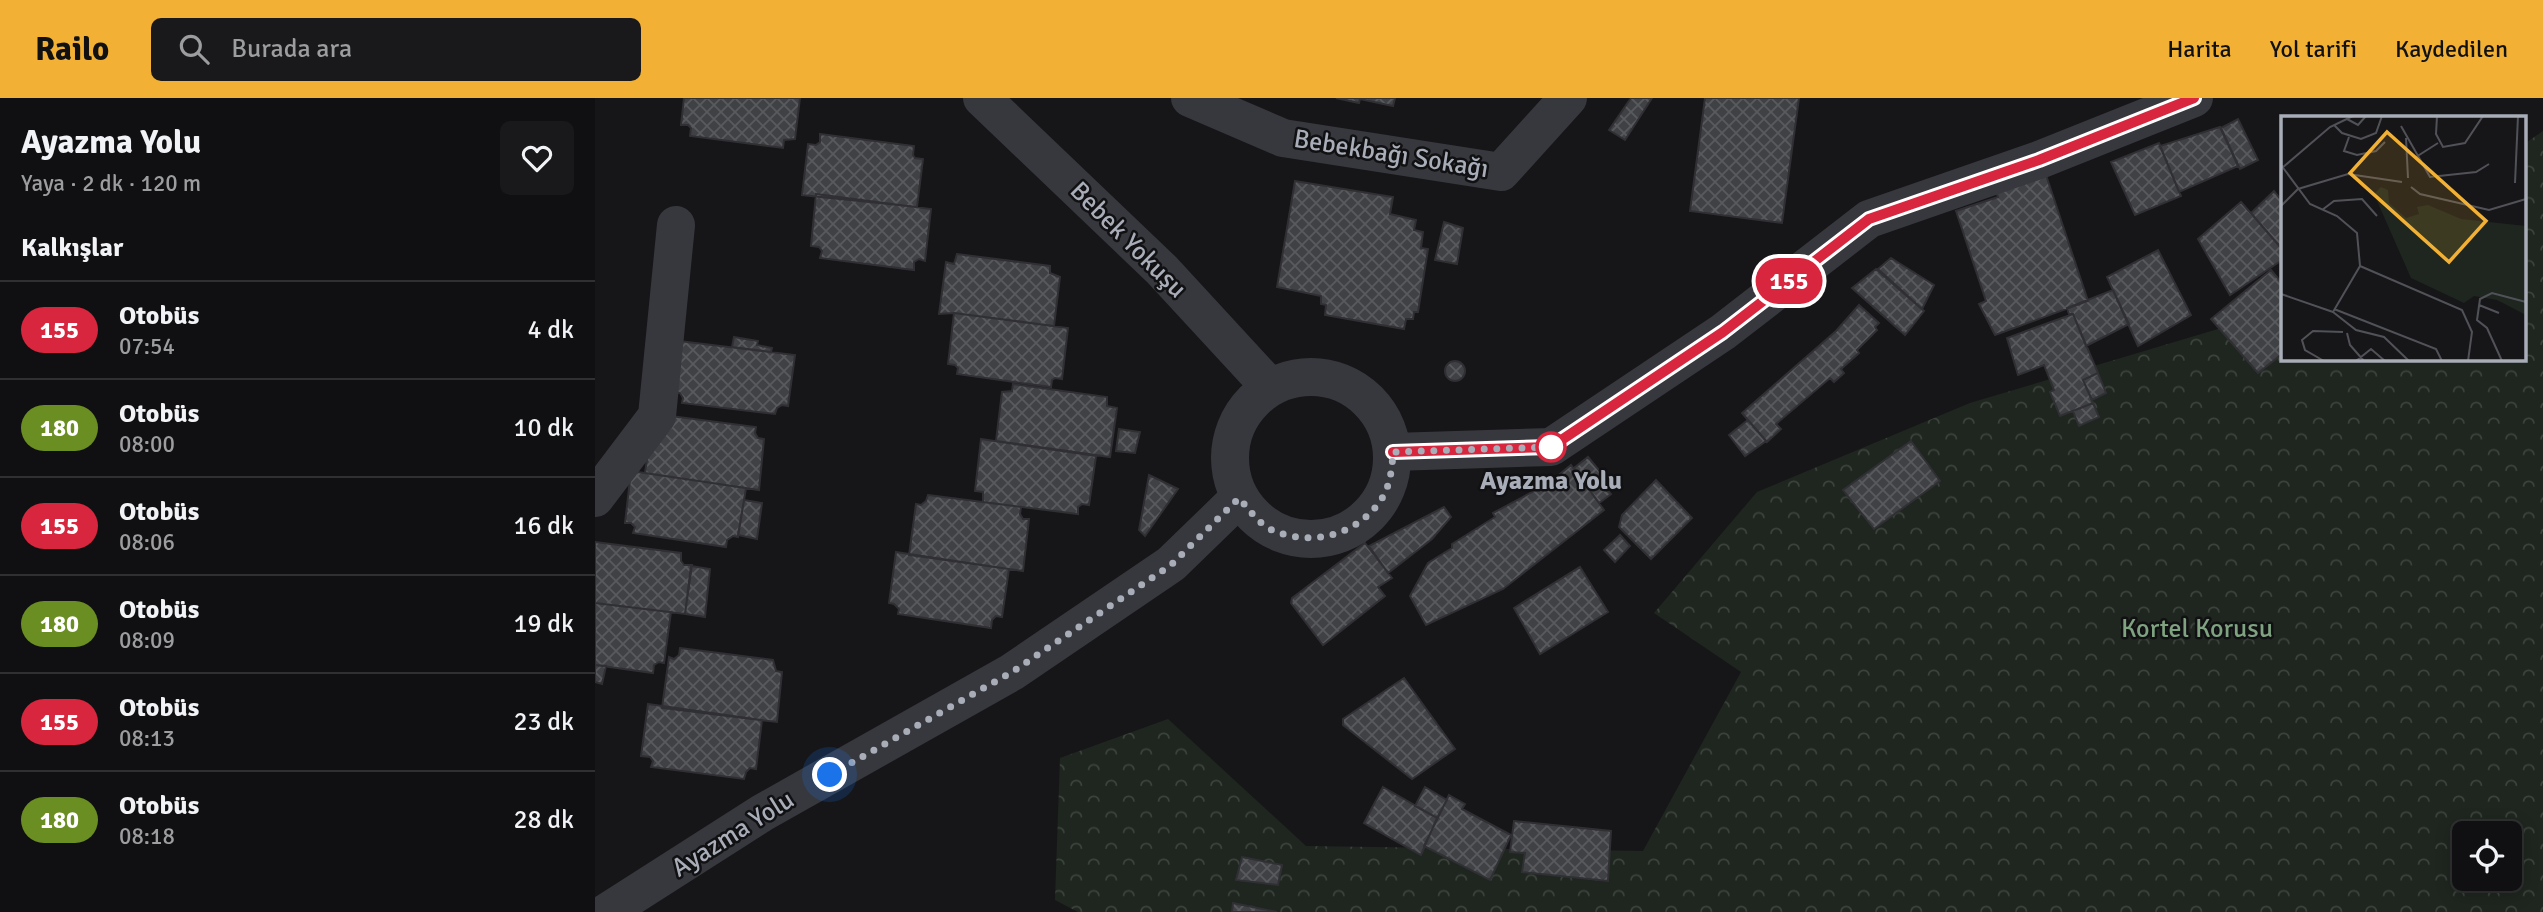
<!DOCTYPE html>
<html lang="tr">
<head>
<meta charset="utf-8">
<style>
	:root { --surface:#101012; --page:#19191b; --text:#f1f3f6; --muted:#9c9d9f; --line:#303032; --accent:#f2b134 }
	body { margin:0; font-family:Signika,sans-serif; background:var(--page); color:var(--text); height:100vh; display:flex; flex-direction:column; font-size:26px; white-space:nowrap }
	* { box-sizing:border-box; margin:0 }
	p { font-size:23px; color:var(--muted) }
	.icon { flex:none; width:38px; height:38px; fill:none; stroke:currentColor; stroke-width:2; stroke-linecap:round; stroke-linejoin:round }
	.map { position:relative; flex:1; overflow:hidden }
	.side { display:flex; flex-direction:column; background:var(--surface); width:595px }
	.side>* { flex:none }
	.badge { padding:0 14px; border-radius:23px; font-size:24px; line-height:46px }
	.fabs { position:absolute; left:1857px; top:723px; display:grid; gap:14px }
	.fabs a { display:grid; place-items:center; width:70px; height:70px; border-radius:10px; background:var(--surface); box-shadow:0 4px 18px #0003,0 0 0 2px var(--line); font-size:35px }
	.you { position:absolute; width:35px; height:35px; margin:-18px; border:5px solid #fff; border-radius:50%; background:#1a73e8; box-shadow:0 0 0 10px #1a73e833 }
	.map>.badge { position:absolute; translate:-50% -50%; box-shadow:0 0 0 4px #fff }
	h2 { padding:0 21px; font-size:26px; line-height:63px }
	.round { display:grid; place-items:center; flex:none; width:74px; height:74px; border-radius:10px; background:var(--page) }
	.overview { display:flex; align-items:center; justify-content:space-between; height:119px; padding:0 21px }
	h1 { font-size:33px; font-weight:700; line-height:52px }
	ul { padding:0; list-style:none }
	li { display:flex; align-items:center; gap:21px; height:98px; padding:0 21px; border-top:2px solid var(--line) }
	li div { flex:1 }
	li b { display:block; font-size:26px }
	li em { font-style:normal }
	li .badge { min-width:77px; font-weight:700; text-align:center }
	header { display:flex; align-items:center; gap:42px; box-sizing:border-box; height:98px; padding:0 35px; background:var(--accent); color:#111 }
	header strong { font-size:33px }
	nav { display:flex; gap:38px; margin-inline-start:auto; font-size:24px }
	.search { width:490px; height:63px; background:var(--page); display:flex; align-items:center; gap:18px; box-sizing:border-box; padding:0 24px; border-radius:10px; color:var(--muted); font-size:26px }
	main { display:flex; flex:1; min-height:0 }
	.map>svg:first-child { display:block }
	.forest { fill:url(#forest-crowns); fill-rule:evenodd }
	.building { fill:url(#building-cross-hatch); stroke:#303034; stroke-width:2 }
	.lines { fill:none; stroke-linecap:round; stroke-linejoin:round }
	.minor { stroke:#37383d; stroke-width:38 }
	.tertiary { stroke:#37383d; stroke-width:38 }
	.line-casing { stroke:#fff; stroke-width:16 }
	.line { stroke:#d7263d; stroke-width:10 }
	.walk { stroke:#a8adb8; stroke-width:7; stroke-dasharray:0 12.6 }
	.stop-dot { fill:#fff; stroke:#d7263d; stroke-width:3.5 }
	.labels { text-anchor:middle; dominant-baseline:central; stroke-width:5; stroke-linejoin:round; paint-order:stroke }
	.street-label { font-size:26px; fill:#a8adb8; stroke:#111113 }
	.stop-label { font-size:26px; font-weight:bold; fill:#a8adb8; stroke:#111113 }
	.park-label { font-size:26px; fill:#7fa381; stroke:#111113 }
	.inset-road { fill:none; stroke:#505258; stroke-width:2 }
	.view { fill:#f2b134; fill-opacity:0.15; stroke:#f2b134; stroke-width:3.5 }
	.inset-edge { fill:none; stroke:#a8adb8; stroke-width:3.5 }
</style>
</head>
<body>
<header>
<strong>Railo</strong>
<div class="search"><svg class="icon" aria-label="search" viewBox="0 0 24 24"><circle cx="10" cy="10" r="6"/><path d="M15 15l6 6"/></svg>Burada ara</div>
<nav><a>Harita</a><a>Yol tarifi</a><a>Kaydedilen</a></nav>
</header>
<main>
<section class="side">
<div class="overview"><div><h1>Ayazma Yolu</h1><p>Yaya · 2 dk · 120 m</p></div><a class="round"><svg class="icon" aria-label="heart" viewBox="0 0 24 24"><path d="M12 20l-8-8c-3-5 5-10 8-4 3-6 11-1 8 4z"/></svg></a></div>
<h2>Kalkışlar</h2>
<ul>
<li><span class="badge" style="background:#d7263d;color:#fff">155</span><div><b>Otobüs</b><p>07:54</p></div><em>4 dk</em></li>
<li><span class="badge" style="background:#6b8e23;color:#fff">180</span><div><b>Otobüs</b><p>08:00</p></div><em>10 dk</em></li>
<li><span class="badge" style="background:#d7263d;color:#fff">155</span><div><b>Otobüs</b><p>08:06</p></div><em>16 dk</em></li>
<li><span class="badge" style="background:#6b8e23;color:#fff">180</span><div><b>Otobüs</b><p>08:09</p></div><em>19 dk</em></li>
<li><span class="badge" style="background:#d7263d;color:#fff">155</span><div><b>Otobüs</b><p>08:13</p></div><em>23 dk</em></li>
<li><span class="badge" style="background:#6b8e23;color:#fff">180</span><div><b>Otobüs</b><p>08:18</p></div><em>28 dk</em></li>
</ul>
</section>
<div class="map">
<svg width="1948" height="814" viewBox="0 0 1948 814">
	<defs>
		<pattern id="forest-crowns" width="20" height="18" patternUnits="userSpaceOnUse" patternTransform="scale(1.75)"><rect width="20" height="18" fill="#1e261f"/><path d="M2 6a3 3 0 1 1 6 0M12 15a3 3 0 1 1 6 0" fill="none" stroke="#3c433d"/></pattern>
		<pattern id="building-cross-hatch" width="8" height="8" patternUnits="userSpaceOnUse" patternTransform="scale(1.75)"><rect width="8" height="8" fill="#404145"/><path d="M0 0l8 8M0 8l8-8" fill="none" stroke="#595a5e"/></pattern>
	</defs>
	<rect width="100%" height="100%" fill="#161618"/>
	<path class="forest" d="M 1948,33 L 1948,814 L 483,814 L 460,802 L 465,660 L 573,621 L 711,748 L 1048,753 L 1146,574 L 1059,515 L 1162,394 L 1375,305 L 1660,220 L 1687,202 L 1687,261 L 1929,261 L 1929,46 ZM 1869,735 L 1914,735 L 1914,780 L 1869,780 Z"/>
	<path class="building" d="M 89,0 L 205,0 L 200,41 L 189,42 L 188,50 L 95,38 L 96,30 L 93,27 L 86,27 Z
		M 741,0 L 800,0 L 798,8 L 765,1 L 764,5 Z
		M 1036,0 L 1057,0 L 1030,42 L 1014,32 Z
		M 1110,0 L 1204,0 L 1187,125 L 1095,113 Z
		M 1643,21 L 1663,62 L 1645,71 L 1626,30 Z
		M 1625,29 L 1643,68 L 1584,94 L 1565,48 Z
		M 225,36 L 319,48 L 318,57 L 320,60 L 328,61 L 322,109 L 207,97 L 213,46 L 221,47 L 225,44 Z
		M 1564,45 L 1586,98 L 1540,117 L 1516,64 Z
		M 1451,77 L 1493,203 L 1400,237 L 1384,206 L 1391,203 L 1361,113 L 1403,99 L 1401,93 Z
		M 700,83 L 798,99 L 795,116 L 821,122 L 819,132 L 828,134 L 826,150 L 833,151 L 823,214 L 819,214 L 818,221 L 811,221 L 809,231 L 730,217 L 731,207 L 726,206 L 726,198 L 682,189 Z
		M 1679,93 L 1687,103 L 1687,151 L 1656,115 Z
		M 221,96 L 336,111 L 330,163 L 324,161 L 319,164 L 319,172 L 225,160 L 227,153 L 224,149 L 216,148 Z
		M 1646,104 L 1687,151 L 1687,162 L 1635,197 L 1603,141 Z
		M 849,124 L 868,130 L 862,166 L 840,162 Z
		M 1563,152 L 1596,217 L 1543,248 L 1512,179 Z
		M 362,156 L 455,168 L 455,175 L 465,179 L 459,228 L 359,215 L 344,216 L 351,164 L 359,166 Z
		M 1296,160 L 1339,187 L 1327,211 L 1283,171 Z
		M 1281,171 L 1329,213 L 1310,237 L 1257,190 Z
		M 1676,172 L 1687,185 L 1687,256 L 1663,275 L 1616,221 Z
		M 1518,192 L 1534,226 L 1491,248 L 1478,216 L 1474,216 L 1472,210 Z
		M 1264,207 L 1284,225 L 1280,229 L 1282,232 L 1262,252 L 1264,255 L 1246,271 L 1249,275 L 1239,284 L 1235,280 L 1181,326 L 1186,331 L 1172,344 L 1147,315 L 1241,233 Z
		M 359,215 L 473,230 L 467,281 L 460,280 L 457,282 L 456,289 L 362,276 L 363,270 L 360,267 L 353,266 Z
		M 1478,216 L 1503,275 L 1488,282 L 1498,305 L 1465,318 L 1455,294 L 1459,292 L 1449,267 L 1423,277 L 1412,240 Z
		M 139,239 L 163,243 L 162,247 L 177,250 L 176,254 L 137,249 Z
		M 84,243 L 200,257 L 193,308 L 187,307 L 182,310 L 180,316 L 87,305 L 88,300 L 85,295 L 77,293 Z
		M850 273a10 10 0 1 1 20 0a10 10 0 1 1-20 0Z
		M 1503,275 L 1511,295 L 1497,302 L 1488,282 Z
		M 418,286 L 512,299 L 512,308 L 522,310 L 515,359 L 401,343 L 407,294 L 417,293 Z
		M 1498,305 L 1504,319 L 1484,328 L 1478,313 Z
		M 68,317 L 161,329 L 160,335 L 163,340 L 169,341 L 164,392 L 50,375 L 57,326 Z
		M 1153,322 L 1171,343 L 1150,358 L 1134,337 Z
		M 524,331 L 545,334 L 540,355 L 521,353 Z
		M 386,341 L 501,358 L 494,407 L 487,406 L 483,409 L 483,416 L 388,404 L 388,394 L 380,393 Z
		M 1316,343 L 1345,383 L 1279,431 L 1248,392 Z
		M 993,359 L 1008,377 L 1003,381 L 1016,396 L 1004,405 L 979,370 Z
		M 976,367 L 1009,412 L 908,491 L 831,527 L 815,498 L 833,465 L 857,450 L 857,446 L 900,419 L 898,415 L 954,385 Z
		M 36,373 L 151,390 L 143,439 L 138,438 L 132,442 L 131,449 L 38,435 L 40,429 L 36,425 L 30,425 Z
		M 554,377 L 583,391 L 550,438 L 544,432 Z
		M 1061,382 L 1097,420 L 1056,461 L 1024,429 L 1027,417 Z
		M 333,397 L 426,409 L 425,416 L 428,421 L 434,421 L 428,473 L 314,457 L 321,406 L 326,407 L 331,403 Z
		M 149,402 L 167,405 L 162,441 L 143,437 Z
		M 849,409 L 856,419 L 837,441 L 793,475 L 774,448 Z
		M 767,410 L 775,433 L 771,442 L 758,446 L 747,417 Z
		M 1025,437 L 1035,448 L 1020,464 L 1009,452 Z
		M 0,444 L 86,455 L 86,463 L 89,467 L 97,467 L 90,516 L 0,505 Z
		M 770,445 L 797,480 L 783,489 L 790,498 L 728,547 L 696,505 L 697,500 Z
		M 301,454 L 414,471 L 407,519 L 401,518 L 397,522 L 396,530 L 303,516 L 304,511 L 299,506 L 294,505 Z
		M 96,468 L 115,471 L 110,519 L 90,516 Z
		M 985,469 L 1013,514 L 945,556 L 919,510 Z
		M 0,505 L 76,514 L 69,565 L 64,564 L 59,567 L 58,575 L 0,567 Z
		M 85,550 L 178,562 L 181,573 L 187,574 L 182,624 L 67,610 L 74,559 L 79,561 L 84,557 Z
		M 0,567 L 11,568 L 7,586 L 0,584 Z
		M 809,580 L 860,651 L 817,681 L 748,627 L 748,621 Z
		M 53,606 L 167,622 L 161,671 L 155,670 L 151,674 L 149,681 L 56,669 L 58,663 L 55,659 L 46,658 Z
		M 788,689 L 842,720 L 826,757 L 769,725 Z
		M 830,689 L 852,702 L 842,720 L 820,708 Z
		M 854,697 L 870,706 L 867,711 L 916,737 L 895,782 L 829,748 Z
		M 919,723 L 1016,733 L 1013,783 L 927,774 L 930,755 L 915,754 Z
		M 647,759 L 687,767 L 683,787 L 641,782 Z
		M 638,805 L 682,814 L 637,814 Z"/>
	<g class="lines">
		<path class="minor" d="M 595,0 L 688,40 L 906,74 L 973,0
			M 0,400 L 62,318 L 81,127
			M 12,814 L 167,715 L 417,574 L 576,466 L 644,400"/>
		<path class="tertiary" d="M 387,0 L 567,172 L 675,289
			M635 360a81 81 0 1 1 162 0a81 81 0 1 1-162 0Z
			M 798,354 L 956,349 L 1128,234 L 1274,121 L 1444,62 L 1599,0"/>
	</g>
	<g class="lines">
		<g class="line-casing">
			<path id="line" d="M 798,354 L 956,349 L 1128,234 L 1274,121 L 1444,62 L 1599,0"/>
		</g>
		<use href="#line" class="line"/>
		<path class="walk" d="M 235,677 L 417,574 L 576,467 L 644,400 C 654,411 662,424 675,431 C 712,449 758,439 783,406 C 795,391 797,372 798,354 L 956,349"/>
	</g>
	<circle class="stop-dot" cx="956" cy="349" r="14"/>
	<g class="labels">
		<g class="street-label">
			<text transform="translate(796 56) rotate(9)">Bebekbağı Sokağı</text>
			<text transform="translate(533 142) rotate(45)">Bebek Yokuşu</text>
			<text transform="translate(138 736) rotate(-32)">Ayazma Yolu</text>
		</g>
		<g class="stop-label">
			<text x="956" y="383">Ayazma Yolu</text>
		</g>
		<g class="park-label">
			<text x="1602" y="531">Kortel Korusu</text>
		</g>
	</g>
	<g transform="translate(1686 18)">
		<rect width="245" height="245" fill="#161618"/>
		<path d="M 100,71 L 107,74 L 108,87 L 125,102 L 138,98 L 136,91 L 147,89 L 180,103 L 245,110 L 245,199 L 216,184 L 193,180 L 183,187 L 130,162 L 93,78 Z" fill="#1e261f"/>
		<path class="inset-road" d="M 156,0 L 155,18 L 162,31 L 184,27 L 202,0M 66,3 L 77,9 L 85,0M 53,9 L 61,17 L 80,23 L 95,17 L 101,0M 120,10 L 149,61 L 195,56 L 208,48M 68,21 L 63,35 L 76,39 L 95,35 L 104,26M 125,22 L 127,62M 135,41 L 157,27M 0,49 L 29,88 L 56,100 L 76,117 L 79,150 L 52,196M 1,52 L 49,11 L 72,0M 234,67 L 237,0M 130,71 L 139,78 L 208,94 L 245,83M 0,90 L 17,73 L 67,58 L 121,66M 41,94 L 53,85 L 81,83 L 96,100M 79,150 L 181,194 L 191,216 L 187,245M 0,178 L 52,196M 198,189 L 218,197M 53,193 L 155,233 L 161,245M 52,196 L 75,214 L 103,221 L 128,245M 66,217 L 69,229 L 83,245M 43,245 L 24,234 L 21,224 L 32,215 L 62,216M 75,245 L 90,233 L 104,245M 221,245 L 206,212 L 196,204 L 199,183 L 211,177 L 245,186"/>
		<path class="view" d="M 106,16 L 205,105 L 168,146 L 69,57 Z"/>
		<rect width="245" height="245" class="inset-edge"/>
	</g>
</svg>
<div class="fabs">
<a><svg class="icon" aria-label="locate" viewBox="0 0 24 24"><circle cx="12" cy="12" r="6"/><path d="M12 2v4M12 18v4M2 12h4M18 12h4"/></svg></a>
</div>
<div class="you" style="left:235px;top:677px"></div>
<b class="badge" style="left:1194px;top:183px;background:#d7263d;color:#fff">155</b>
</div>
</main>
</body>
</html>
